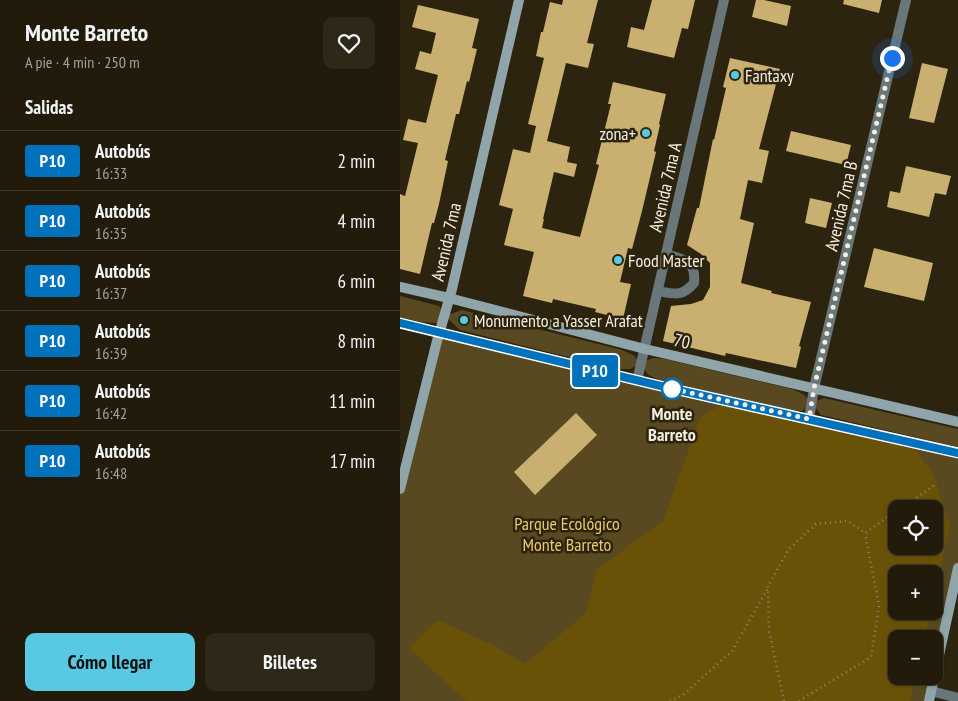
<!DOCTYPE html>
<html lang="es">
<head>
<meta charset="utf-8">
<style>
	:root { --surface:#221b0b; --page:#2e2819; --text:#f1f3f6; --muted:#a2a19d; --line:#3f392c; --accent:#57c9e2 }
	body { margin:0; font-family:"PT Sans Narrow",sans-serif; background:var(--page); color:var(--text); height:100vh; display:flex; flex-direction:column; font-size:19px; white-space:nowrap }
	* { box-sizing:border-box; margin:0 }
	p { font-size:16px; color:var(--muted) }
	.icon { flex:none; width:28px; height:28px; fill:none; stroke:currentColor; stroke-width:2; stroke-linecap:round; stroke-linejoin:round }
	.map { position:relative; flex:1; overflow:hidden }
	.panel { display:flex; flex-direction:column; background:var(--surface); width:400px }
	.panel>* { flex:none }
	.badge { padding:0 10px; border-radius:4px; font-size:18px; line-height:32px }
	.buttons { position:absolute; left:488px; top:500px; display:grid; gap:10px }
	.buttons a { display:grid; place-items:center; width:55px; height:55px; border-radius:10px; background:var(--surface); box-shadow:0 1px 4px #0004,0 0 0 1px var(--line); font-size:25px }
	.you { position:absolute; width:25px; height:25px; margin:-12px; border:4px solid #fff; border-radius:50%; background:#1a73e8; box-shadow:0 0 0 8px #1a73e833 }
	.map>.badge { position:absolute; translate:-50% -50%; box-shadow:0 0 0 2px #fff }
	h2 { padding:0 25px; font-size:19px; line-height:45px }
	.round { display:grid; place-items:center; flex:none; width:52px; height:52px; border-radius:10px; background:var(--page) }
	.head { display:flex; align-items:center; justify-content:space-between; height:85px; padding:0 25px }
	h1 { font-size:24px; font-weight:700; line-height:38px }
	.button { display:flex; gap:10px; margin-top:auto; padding:10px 25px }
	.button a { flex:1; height:58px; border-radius:10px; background:var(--accent); color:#111; font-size:20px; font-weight:700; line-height:58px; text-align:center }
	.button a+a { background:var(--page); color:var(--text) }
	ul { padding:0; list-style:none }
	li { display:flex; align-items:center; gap:15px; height:60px; padding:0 25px; border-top:1px solid var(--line) }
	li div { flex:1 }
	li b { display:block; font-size:19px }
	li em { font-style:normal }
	li .badge { min-width:55px; font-weight:700; text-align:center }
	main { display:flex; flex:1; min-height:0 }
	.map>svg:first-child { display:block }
	.green { fill:#584921; fill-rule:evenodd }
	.forest { fill:#695208; fill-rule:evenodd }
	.building { fill:#cab070 }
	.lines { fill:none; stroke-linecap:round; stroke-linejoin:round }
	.path { stroke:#8d8674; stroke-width:2.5; stroke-dasharray:1 4; stroke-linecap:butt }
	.street { stroke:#69767a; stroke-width:10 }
	.secondary { stroke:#8fa5aa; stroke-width:10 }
	.line-casing { stroke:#fff; stroke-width:11 }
	.line { stroke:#0072bc; stroke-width:8 }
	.walk { stroke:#f3eee0; stroke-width:5; stroke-dasharray:0 9 }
	.poi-dot { fill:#57c9e2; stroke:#2d240f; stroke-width:2 }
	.stop-dot { fill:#fff; stroke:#0072bc; stroke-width:2.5 }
	.labels { text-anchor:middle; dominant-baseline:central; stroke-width:5; stroke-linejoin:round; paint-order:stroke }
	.poi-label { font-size:18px; fill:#f3eee0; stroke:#2d240f; text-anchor:start }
	.street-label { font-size:18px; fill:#f3eee0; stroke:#2d240f }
	.stop-label { font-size:18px; font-weight:bold; fill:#f3eee0; stroke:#2d240f }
	.park-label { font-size:18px; fill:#edc96d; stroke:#2d240f }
</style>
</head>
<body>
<main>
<section class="panel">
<div class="head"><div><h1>Monte Barreto</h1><p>A pie · 4 min · 250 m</p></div><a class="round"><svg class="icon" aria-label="heart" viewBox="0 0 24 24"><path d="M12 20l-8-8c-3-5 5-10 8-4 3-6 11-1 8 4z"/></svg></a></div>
<h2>Salidas</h2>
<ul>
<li><span class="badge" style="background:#0072bc;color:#fff">P10</span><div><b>Autobús</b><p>16:33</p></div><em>2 min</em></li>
<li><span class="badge" style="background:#0072bc;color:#fff">P10</span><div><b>Autobús</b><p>16:35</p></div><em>4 min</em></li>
<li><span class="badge" style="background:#0072bc;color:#fff">P10</span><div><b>Autobús</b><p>16:37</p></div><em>6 min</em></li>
<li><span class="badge" style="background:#0072bc;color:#fff">P10</span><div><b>Autobús</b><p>16:39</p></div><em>8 min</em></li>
<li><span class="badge" style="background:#0072bc;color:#fff">P10</span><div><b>Autobús</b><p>16:42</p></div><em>11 min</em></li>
<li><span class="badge" style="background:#0072bc;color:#fff">P10</span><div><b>Autobús</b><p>16:48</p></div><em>17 min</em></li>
</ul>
<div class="button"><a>Cómo llegar</a><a>Billetes</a></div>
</section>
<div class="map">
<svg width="558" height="701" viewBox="0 0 558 701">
	<rect width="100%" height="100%" fill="#2d240f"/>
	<path class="green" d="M 0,296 L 39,306 L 45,316 L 62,310 L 222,350 L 233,355 L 241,363 L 253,358 L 264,359 L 392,389 L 403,394 L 412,403 L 424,398 L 558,429 L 558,447 L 421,415 L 412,403 L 402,411 L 388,410 L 260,380 L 248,375 L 241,363 L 230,369 L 216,369 L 60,330 L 45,316 L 37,323 L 21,322 L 0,318 Z
		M 39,331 L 558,453 L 558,568 L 529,701 L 0,701 L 0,489 ZM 496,509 L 534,509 L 534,546 L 496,546 ZM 496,574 L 534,574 L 534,611 L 496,611 ZM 496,639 L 534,639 L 534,676 L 496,676 Z"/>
	<path class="forest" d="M 328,402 L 511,443 L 534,476 L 550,525 L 534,597 L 534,574 L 496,574 L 496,611 L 531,611 L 524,639 L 496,639 L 496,676 L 516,676 L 510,701 L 66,701 L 9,648 L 37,620 L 97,647 L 125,664 L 186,613 L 197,569 L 263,521 L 301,416 ZM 496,509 L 534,509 L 534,546 L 496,546 Z"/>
	<path class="building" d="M 163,0 L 198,0 L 187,43 L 194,44 L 188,68 L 166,63 L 147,141 L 170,147 L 167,162 L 177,164 L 174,177 L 154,172 L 143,219 L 144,219 L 142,228 L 180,237 L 199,165 L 196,164 L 211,104 L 208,104 L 213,82 L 266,94 L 259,124 L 260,125 L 254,151 L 256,152 L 242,211 L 232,249 L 228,248 L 220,282 L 231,284 L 223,319 L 195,312 L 196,309 L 153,299 L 152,303 L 123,296 L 134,252 L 104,245 L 113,209 L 99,205 L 113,149 L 130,153 L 136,126 L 128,124 L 144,58 L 136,56 L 141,32 L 143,32 L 150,2 L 162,5 Z
		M 252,0 L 295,0 L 288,29 L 282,28 L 274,58 L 227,47 L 231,27 L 244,30 Z
		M 356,0 L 364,0 L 391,6 L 387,26 L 352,17 Z
		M 444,0 L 482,0 L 479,13 L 443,4 Z
		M 18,5 L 79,19 L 72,48 L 77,49 L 69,82 L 67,81 L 59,114 L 56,114 L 45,160 L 48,161 L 39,204 L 34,223 L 32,223 L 20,274 L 0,269 L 0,194 L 5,196 L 18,143 L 3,140 L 8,119 L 26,123 L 38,75 L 15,69 L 20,51 L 31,54 L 36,33 L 12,27 Z
		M 330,58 L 380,69 L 359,149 L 369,151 L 362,183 L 348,180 L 340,219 L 354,223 L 341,283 L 372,291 L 371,293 L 411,302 L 399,346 L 401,347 L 396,368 L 326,353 L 325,356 L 263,341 L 271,306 L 291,304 L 303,300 L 310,287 L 310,263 L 301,254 L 287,245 L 297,208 L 299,208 L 313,139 L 314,140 L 326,88 L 323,87 Z
		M 522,63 L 548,69 L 534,123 L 509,118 Z
		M 391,131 L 451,145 L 446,165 L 386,151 Z
		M 506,166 L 551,176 L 546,195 L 535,193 L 529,217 L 487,207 L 490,191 L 500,193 Z
		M 410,198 L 432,203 L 426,228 L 405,223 Z
		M 474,248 L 533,263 L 524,301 L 464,287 Z
		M 176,413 L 197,435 L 135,495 L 114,472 Z"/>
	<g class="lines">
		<path class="path" d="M 500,509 L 535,485
			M 270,701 L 283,695 L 332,651 L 368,588
			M 384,701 L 369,631 L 368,586 L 389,549 L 416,524 L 448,521 L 465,533 L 496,511
			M 399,701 L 471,657 L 479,606 L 465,533"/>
		<path class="street" d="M 258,291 C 275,294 282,297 294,283 C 296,260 285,260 266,254
			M 237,381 L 324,0
			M 409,419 L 414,388 L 506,0
			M 531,691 L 558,698"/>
		<path class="secondary" d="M 0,287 L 49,298 L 245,349 L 558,422
			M 0,323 L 269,388 L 558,453
			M 0,489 L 37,341 L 52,289 L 119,0
			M 529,701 L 558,568"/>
	</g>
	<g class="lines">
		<g class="line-casing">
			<path id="line" d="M 0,323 L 269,388 L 558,453"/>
		</g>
		<use href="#line" class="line"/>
		<path class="walk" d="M 272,389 L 269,388 L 409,419 L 414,388 L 492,58"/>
	</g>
	<g class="poi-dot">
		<circle cx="335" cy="75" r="5"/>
		<circle cx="246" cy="133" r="5"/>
		<circle cx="218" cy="260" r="5"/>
		<circle cx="64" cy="320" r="5"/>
	</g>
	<circle class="stop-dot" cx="272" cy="389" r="10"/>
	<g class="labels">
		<g class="poi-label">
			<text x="345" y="75">Fantaxy</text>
			<text x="236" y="133" text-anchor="end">zona+</text>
			<text x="228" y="260">Food Master</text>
			<text x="74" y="320">Monumento a Yasser Arafat</text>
		</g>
		<g class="street-label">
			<text transform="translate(265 187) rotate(-77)">Avenida 7ma A</text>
			<text transform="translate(441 206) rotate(-77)">Avenida 7ma B</text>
			<text transform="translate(46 242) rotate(-77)">Avenida 7ma</text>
			<text transform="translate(282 341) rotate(13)">70</text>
		</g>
		<g class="stop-label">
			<text x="272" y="413">Monte<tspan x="272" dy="21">Barreto</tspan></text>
		</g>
		<g class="park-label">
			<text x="167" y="523">Parque Ecológico<tspan x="167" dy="21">Monte Barreto</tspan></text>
		</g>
	</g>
</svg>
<div class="buttons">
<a><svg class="icon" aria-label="locate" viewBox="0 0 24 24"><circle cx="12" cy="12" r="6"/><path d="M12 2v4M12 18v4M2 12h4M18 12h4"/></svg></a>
<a>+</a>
<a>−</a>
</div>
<div class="you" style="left:492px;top:58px"></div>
<b class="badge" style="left:195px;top:371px;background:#0072bc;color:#fff">P10</b>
</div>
</main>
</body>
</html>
